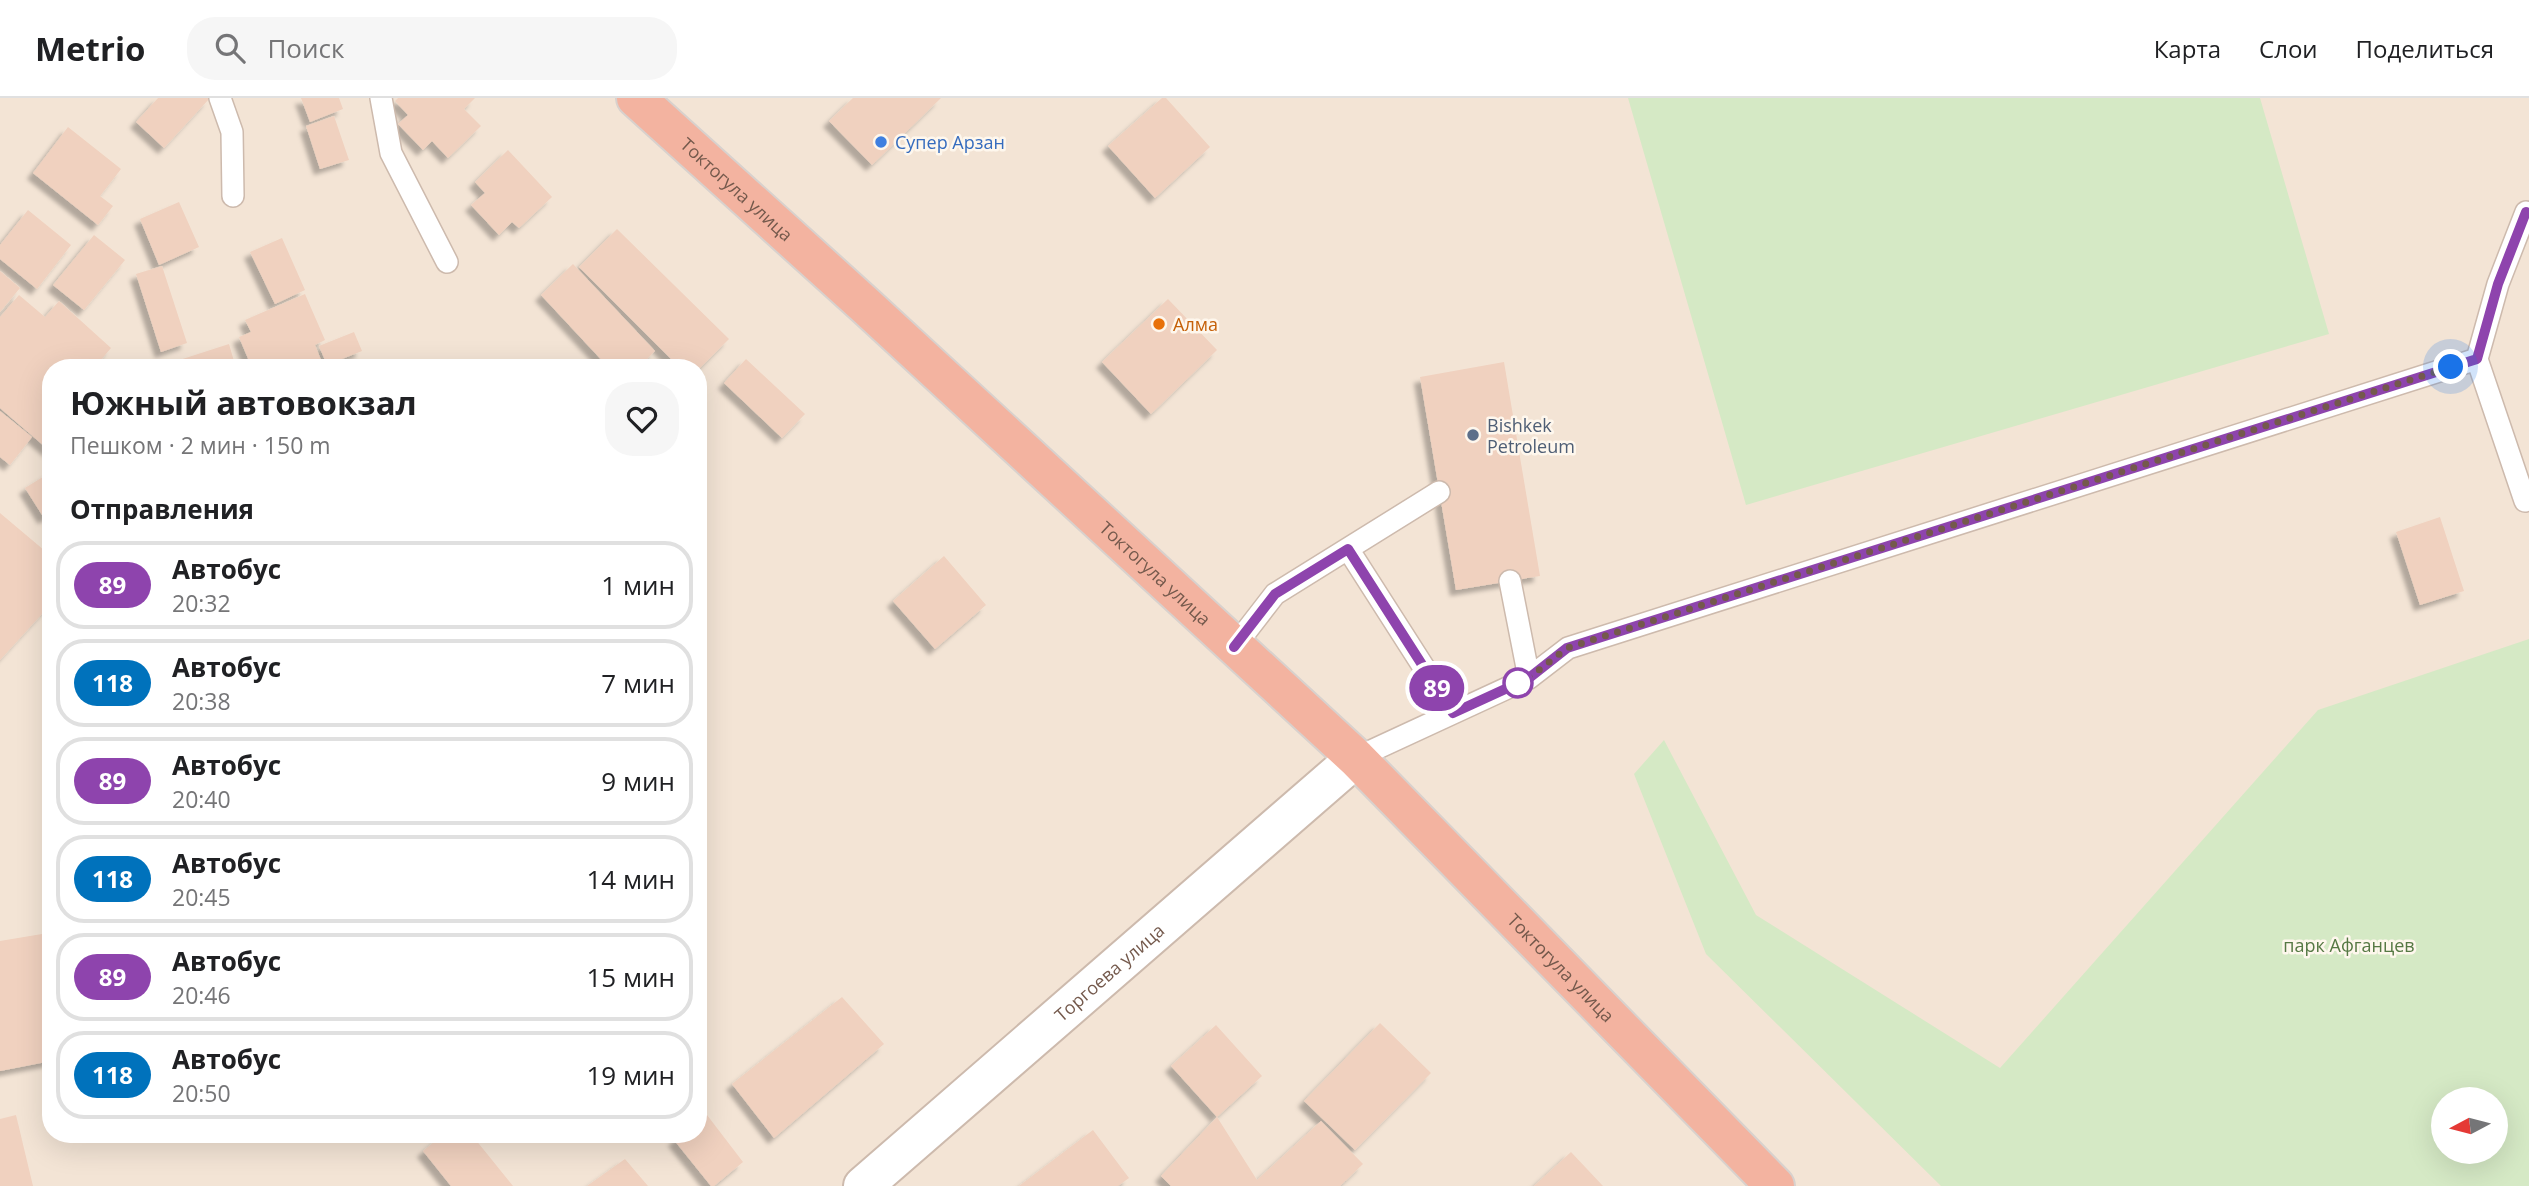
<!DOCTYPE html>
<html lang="ru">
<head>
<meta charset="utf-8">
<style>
	:root { --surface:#fff; --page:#f6f6f6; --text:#202124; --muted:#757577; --line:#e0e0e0 }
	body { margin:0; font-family:"Open Sans",sans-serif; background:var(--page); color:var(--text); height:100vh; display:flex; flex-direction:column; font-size:26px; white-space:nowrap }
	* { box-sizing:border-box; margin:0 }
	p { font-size:23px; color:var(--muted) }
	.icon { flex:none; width:38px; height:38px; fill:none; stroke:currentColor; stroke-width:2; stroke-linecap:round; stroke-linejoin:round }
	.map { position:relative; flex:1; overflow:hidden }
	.drawer { position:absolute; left:42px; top:261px; width:665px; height:784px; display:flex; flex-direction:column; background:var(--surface); border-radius:28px; box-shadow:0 7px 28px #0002 }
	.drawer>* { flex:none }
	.badge { padding:0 14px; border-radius:23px; font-size:24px; line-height:46px }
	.needle { width:46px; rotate:263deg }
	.controls { position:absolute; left:2431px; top:989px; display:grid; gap:14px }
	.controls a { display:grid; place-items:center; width:77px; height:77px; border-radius:50%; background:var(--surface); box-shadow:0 7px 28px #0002; font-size:35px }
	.you { position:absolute; width:35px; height:35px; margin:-18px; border:5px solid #fff; border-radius:50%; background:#1a73e8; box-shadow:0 0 0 10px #1a73e833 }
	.map>.badge { position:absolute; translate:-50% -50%; box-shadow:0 0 0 4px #fff }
	h2 { padding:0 28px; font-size:26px; line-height:63px }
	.round { display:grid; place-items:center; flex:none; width:74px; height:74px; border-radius:28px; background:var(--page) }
	.overview { display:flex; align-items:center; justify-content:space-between; height:119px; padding:0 28px }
	h1 { font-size:33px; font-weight:700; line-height:52px }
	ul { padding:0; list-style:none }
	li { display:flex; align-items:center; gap:21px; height:88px; margin:0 14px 10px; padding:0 14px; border:4px solid var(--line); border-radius:28px }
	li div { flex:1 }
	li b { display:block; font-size:26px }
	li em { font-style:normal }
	li .badge { min-width:77px; font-weight:700; text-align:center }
	header { display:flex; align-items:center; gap:42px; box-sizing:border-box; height:98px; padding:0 35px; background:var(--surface); border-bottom:2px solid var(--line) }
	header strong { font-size:33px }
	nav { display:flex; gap:38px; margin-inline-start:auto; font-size:24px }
	.search { width:490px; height:63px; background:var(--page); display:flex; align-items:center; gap:18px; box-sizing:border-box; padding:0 24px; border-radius:28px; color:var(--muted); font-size:26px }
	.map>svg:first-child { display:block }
	.residential { fill:#f3e4d5; fill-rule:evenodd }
	.green { fill:#d5e9c5; fill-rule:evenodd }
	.building { fill:#f0d1bf; filter:url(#shadow) }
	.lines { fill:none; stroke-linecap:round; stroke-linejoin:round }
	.lane-casing { stroke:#cdbaad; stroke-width:24 }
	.street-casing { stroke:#cdbaad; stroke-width:42 }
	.highway-casing { stroke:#d8d1cd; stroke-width:42 }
	.lane { stroke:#fff; stroke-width:21 }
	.street { stroke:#fff; stroke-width:38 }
	.highway { stroke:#f3b3a0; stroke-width:38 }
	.line-casing { stroke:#fff; stroke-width:16 }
	.line { stroke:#8e44ad; stroke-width:10 }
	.walk { stroke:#74594c; stroke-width:7; stroke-dasharray:0 12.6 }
	.shop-dot { fill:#3f7fe0; stroke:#fef7ed; stroke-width:2.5 }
	.food-dot { fill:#e8710a; stroke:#fef7ed; stroke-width:2.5 }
	.service-dot { fill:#5c6f8a; stroke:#fef7ed; stroke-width:2.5 }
	.stop-dot { fill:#fff; stroke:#8e44ad; stroke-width:3.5 }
	.labels { text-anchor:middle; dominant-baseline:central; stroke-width:5; stroke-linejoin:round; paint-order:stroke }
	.shop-label { font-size:18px; fill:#366cbe; stroke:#fef7ed; text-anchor:start }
	.street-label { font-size:18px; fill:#74594c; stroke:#fef7ed }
	.food-label { font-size:18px; fill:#c56008; stroke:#fef7ed; text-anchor:start }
	.service-label { font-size:18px; fill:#4e5e75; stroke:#fef7ed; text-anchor:start }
	.park-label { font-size:18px; fill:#567944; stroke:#fef7ed }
</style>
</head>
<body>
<header>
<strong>Metrio</strong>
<div class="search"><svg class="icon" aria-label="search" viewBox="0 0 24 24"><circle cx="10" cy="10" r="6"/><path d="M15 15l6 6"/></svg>Поиск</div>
<nav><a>Карта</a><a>Слои</a><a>Поделиться</a></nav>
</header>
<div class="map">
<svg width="2529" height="1088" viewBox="0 0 2529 1088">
	<defs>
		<filter id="shadow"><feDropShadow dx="-6" dy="6" stdDeviation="2" flood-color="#0004"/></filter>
	</defs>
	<rect width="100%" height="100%" fill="#fbf3e7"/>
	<path class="residential" d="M 0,0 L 2529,0 L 2529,1088 L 0,1088 ZM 51,270 L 698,270 L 698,1036 L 51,1036 ZM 2443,1001 L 2496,1001 L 2496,1054 L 2443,1054 Z"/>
	<path class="green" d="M 1628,0 L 2260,0 L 2329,236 L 1746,407 Z
		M 2529,541 L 2529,1088 L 1941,1088 L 1706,856 L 1634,676 L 1664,642 L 1756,817 L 2000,970 L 2318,612 ZM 2496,1001 L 2496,1054 L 2443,1054 L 2443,1001 Z"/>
	<path class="building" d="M 158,0 L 208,0 L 209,1 L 164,50 L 136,24 Z
		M 301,0 L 339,0 L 343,11 L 310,24 Z
		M 398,0 L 475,0 L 464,11 L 481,28 L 448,60 L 432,43 L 423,52 L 398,26 L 408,17 L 395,3 Z
		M 853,0 L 941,0 L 872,67 L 829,23 Z
		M 1162,0 L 1166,0 L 1210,49 L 1155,100 L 1108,48 Z
		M 334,18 L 349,62 L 320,71 L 306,28 Z
		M 68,29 L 121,71 L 100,98 L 113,108 L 98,127 L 33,75 Z
		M 508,52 L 552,99 L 519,130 L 512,124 L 499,137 L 471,107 L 485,95 L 475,84 Z
		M 179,104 L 199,149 L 159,167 L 140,121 Z
		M 28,112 L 71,147 L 37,191 L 0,161 L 0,147 Z
		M 617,131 L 729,241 L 698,272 L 698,270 L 680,270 L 579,169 Z
		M 94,137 L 125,162 L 84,212 L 53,187 Z
		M 282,140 L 305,192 L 275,206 L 250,154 Z
		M 573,166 L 655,253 L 638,270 L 609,270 L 541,197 Z
		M 162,168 L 187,245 L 161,254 L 136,176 Z
		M 0,173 L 20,190 L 0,214 Z
		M 305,196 L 325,242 L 315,247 L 323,267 L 317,270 L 252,270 L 239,239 L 251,234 L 245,222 Z
		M 19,197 L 45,219 L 59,203 L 111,250 L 94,270 L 51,270 L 51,354 L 0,310 L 0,219 Z
		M 1168,201 L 1217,252 L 1151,316 L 1102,264 Z
		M 354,234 L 362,253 L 327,267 L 319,248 Z
		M 229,246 L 236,270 L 165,270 L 164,267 Z
		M 746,261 L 805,316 L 782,340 L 724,285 Z
		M 1504,264 L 1540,478 L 1456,492 L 1420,279 Z
		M 0,313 L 32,339 L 10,367 L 0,359 Z
		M 51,374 L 51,416 L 44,420 L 25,390 Z
		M 0,415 L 51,458 L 51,506 L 0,562 Z
		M 2440,419 L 2464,493 L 2420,507 L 2396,434 Z
		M 944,458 L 986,507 L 935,551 L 893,503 Z
		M 48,835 L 51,848 L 51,963 L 0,973 L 0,843 Z
		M 842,899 L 884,946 L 774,1040 L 732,986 Z
		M 1380,925 L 1431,975 L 1355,1052 L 1304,1003 Z
		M 1216,927 L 1262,978 L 1217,1019 L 1171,968 Z
		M 16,1017 L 33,1088 L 0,1088 L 0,1021 Z
		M 707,1017 L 743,1064 L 714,1088 L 711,1088 L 674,1042 L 681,1036 L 698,1036 L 698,1023 Z
		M 1217,1019 L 1257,1082 L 1321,1023 L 1363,1066 L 1340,1088 L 1171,1088 L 1161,1078 Z
		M 1093,1032 L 1129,1080 L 1118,1088 L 1019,1088 Z
		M 444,1036 L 471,1036 L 513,1088 L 451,1088 L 423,1053 Z
		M 1571,1054 L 1603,1088 L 1534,1088 Z
		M 625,1061 L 648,1088 L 587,1088 Z"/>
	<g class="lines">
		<g class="lane-casing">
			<path id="lane" d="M 220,0 L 232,34 L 233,98
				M 381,0 L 391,55 L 447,164
				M 2526,114 L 2498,186 L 2477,261 L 2525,403 L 2529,402
				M 1348,451 L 1453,615
				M 1510,483 L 1529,580
				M 1234,549 L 1275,496 L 1439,394
				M 1356,660 L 1529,580 L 1568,550 L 2477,261"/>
		</g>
		<g class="street-casing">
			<g id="street">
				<path id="s1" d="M 863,1088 L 1356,660"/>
			</g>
		</g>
		<g class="highway-casing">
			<g id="highway">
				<path id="s2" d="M 636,0 L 866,208 L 1356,660 L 1775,1088"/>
			</g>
		</g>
		<use href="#lane" class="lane"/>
		<use href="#street" class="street"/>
		<use href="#highway" class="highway"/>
	</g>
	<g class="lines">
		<g class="line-casing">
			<path id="line" d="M 1234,549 L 1275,496 L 1348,451 L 1453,615 L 1529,580 L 1567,550 L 2477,261 L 2498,186 L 2526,114"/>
		</g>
		<use href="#line" class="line"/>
		<path class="walk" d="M 1518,585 L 1529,580 L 1567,550 L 2451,269"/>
	</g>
	<circle class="shop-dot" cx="881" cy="44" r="7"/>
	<circle class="food-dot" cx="1159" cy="226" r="7"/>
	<circle class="service-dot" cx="1473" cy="337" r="7"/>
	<circle class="stop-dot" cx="1518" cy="585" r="14"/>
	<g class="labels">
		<g class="shop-label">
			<text x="895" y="44">Супер Арзан</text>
		</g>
		<g class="street-label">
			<text stroke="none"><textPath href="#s2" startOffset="136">Токтогула улица</textPath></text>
			<text stroke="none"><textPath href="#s2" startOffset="704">Токтогула улица</textPath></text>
			<text stroke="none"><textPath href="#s2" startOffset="1270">Токтогула улица</textPath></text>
			<text stroke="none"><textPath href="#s1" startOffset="326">Торгоева улица</textPath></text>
		</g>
		<g class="food-label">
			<text x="1173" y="226">Алма</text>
		</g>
		<g class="service-label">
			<text x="1487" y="327">Bishkek<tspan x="1487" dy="21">Petroleum</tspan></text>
		</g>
		<g class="park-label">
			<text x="2349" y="847">парк Афганцев</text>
		</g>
	</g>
</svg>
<div class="controls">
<a><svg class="needle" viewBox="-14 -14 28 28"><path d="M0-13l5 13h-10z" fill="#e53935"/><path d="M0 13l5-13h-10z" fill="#757577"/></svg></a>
</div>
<div class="you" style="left:2451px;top:269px"></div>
<b class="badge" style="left:1437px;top:590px;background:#8e44ad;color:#fff">89</b>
<section class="drawer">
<div class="overview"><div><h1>Южный автовокзал</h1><p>Пешком · 2 мин · 150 m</p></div><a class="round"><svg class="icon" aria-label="heart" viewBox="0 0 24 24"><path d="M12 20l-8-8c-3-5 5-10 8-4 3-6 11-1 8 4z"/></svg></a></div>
<h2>Отправления</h2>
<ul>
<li><span class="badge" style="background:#8e44ad;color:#fff">89</span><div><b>Автобус</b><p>20:32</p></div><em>1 мин</em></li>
<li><span class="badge" style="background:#0072bc;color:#fff">118</span><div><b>Автобус</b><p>20:38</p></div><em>7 мин</em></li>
<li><span class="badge" style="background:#8e44ad;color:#fff">89</span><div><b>Автобус</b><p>20:40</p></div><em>9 мин</em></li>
<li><span class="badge" style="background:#0072bc;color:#fff">118</span><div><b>Автобус</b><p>20:45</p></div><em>14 мин</em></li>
<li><span class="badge" style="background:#8e44ad;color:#fff">89</span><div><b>Автобус</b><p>20:46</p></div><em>15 мин</em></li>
<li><span class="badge" style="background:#0072bc;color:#fff">118</span><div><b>Автобус</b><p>20:50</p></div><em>19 мин</em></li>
</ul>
</section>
</div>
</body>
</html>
